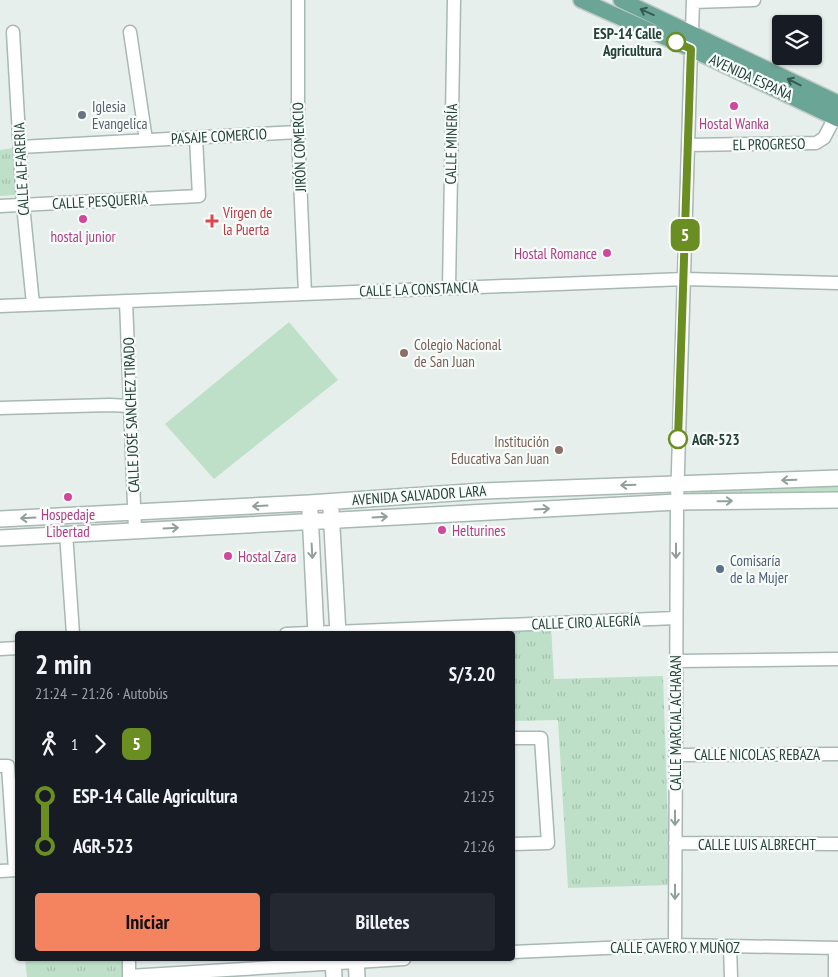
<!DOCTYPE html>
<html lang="es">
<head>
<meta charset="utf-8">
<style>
	:root { --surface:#171b24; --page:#242831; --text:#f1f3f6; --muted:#9ea1a6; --accent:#f4845f }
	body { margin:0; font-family:"PT Sans Narrow",sans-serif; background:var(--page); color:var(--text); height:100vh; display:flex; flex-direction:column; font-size:19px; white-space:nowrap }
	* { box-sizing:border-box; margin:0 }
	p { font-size:16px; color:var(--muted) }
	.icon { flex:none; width:28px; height:28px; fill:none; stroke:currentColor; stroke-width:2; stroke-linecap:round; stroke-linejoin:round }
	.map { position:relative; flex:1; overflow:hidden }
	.details { position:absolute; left:15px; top:631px; width:500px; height:330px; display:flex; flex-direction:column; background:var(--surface); border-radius:5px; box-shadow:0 1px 4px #0004 }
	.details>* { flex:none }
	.badge { padding:0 10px; border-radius:8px; font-size:18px; line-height:32px }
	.controls { position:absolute; left:772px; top:15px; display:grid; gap:10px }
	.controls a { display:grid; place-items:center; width:50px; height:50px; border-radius:5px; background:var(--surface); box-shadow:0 1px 4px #0004; font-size:25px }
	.map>.badge { position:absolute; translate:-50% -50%; box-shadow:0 0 0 2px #fff }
	.legs { display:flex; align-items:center; gap:8px; height:55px; padding:0 20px; font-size:16px }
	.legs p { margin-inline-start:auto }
	.head { display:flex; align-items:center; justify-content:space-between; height:85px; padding:0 20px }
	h1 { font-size:28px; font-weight:700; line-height:38px }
	.cta { display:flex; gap:10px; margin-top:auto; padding:10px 20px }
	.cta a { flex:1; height:58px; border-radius:5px; background:var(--accent); color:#111; font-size:20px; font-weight:700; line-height:58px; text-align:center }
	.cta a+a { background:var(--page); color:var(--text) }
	ul { padding:0 20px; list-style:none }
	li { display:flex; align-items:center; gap:18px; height:50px; font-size:19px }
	li i { display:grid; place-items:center; width:8px; height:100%; margin:0 6px; background:currentColor }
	li i::after { content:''; width:12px; height:12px; margin:-6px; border:4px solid; border-radius:50%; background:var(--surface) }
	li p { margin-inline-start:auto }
	li:first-child i { background:linear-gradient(#0000 50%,currentColor 0) }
	li:last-child i { background:linear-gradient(currentColor 50%,#0000 0) }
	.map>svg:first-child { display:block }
	.park { fill:url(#park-tufts) }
	.garden { fill:#bfe0c8 }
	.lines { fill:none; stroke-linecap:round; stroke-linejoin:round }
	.minor-casing { stroke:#a8b8b2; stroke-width:15 }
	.tertiary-casing { stroke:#a8b8b2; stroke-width:18 }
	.primary-casing { stroke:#c2cac8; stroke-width:18 }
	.minor { stroke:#fff; stroke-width:12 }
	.tertiary { stroke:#fff; stroke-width:15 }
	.primary { stroke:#6aa596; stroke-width:15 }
	.oneway { stroke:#365b51 }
	.oneway2 { stroke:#92a09c }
	.line-1-casing { stroke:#fff; stroke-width:11 }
	.line-1 { stroke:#6b8e23; stroke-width:8 }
	.stop-1-dot { fill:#fff; stroke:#6b8e23; stroke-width:2.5 }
	.hotel-dot { fill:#d1479c; stroke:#f7fbf9; stroke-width:2 }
	.worship-dot { fill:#6b7280; stroke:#f7fbf9; stroke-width:2 }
	.health-dot { fill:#e0444e; stroke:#f7fbf9; stroke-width:2 }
	.education-dot { fill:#8d6e63; stroke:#f7fbf9; stroke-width:2 }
	.service-dot { fill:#5c6f8a; stroke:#f7fbf9; stroke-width:2 }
	.labels { text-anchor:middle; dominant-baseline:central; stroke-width:4.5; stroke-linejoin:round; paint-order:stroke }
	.stop-label { font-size:15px; font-weight:bold; fill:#24423a; stroke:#f7fbf9; text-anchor:end }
	.street-label { font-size:15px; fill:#24423a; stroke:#f7fbf9 }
	.worship-label { font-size:15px; fill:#5b616d; stroke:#f7fbf9; text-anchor:start }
	.hotel-label { font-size:15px; fill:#b23c85; stroke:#f7fbf9 }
	.health-label { font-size:15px; fill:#be3a42; stroke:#f7fbf9; text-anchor:start }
	.education-label { font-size:15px; fill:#785e54; stroke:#f7fbf9; text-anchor:start }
	.service-label { font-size:15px; fill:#4e5e75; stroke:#f7fbf9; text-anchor:start }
</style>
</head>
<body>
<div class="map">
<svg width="838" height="977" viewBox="0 0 838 977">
	<defs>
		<pattern id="park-tufts" width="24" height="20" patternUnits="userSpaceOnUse" patternTransform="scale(1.25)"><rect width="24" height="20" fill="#bfe0c8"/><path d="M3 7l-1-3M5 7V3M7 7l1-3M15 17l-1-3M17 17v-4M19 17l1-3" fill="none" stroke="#a4c1ad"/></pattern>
	</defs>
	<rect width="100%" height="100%" fill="#e6efeb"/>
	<path class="park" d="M 13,148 L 16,195 L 0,196 L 0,150 Z
		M 838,483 L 838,493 L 690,497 L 690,485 Z
		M 551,626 L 554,679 L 663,676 L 670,885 L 568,888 L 558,720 L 513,721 L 512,634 L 474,634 L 474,628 Z
		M 25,959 L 126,959 L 126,977 L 27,977 Z"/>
	<path class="garden" d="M 289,322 L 338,380 L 214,479 L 165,424 Z"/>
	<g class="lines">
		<g class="minor-casing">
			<path id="minor" d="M 298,0 L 298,132 L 305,294
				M 693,2 L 754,0
				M 13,32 L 23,205 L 33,304
				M 130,32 L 146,140
				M 692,32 L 693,0
				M 688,145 L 816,143 L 824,138 L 835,117
				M 20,147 L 298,132
				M 0,206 L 199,196 L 196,138
				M 449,288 L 454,0
				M 126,301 L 135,530
				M 0,306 L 684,279 L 838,283
				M 0,408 L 110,405 L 130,406
				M 66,533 L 73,634
				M 286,634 L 676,618
				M 0,649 L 18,648
				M 676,661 L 838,659
				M 512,738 L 541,738 L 548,843 L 512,844
				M 675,755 L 838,754
				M 0,766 L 8,766 L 15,870
				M 675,843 L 838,844
				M 0,871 L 18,870
				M 675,945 L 677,502 L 691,49
				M 730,947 L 731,977
				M 835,948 L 835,977
				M 512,952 L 675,945 L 838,948
				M 129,959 L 129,976 L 404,959"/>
		</g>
		<g class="tertiary-casing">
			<path id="tertiary" d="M 331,510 L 338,634
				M 310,512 L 316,634
				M 0,519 L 309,503 L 483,491 L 838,478
				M 0,538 L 677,502 L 838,500
				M 333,959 L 334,977
				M 356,959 L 357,977"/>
		</g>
		<g class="primary-casing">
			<path id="primary" d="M 581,0 L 691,49 L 838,119
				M 621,0 L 838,103"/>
		</g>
		<use href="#minor" class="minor"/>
		<use href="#tertiary" class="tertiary"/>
		<use href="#primary" class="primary"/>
	</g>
	<defs><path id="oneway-shaft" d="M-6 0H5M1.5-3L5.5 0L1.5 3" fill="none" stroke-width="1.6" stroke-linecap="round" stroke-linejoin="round" transform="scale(1.25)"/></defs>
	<g class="oneway">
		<use href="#oneway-shaft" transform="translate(647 12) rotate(-156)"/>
		<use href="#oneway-shaft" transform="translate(794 82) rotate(-154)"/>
	</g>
	<g class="oneway2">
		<use href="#oneway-shaft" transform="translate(789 480) rotate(178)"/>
		<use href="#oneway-shaft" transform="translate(628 485) rotate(178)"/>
		<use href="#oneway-shaft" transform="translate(725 501) rotate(-1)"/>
		<use href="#oneway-shaft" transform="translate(260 506) rotate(177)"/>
		<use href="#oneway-shaft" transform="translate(542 509) rotate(-3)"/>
		<use href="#oneway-shaft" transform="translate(380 517) rotate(-3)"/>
		<use href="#oneway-shaft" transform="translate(28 518) rotate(177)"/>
		<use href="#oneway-shaft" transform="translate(171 528) rotate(-3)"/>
		<use href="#oneway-shaft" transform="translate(312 551) rotate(87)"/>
		<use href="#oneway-shaft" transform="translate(676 551) rotate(90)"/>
		<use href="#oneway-shaft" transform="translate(675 818) rotate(90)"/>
		<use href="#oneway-shaft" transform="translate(675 892) rotate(90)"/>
	</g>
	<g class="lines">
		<g class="line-1-casing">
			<path id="line-1" d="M 676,42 L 691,49 L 678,439"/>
		</g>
		<use href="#line-1" class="line-1"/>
	</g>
	<g class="stop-1-dot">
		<circle cx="676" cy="42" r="9"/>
		<circle cx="678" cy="439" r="9"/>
	</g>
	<g class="hotel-dot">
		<circle cx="734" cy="106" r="5"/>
		<circle cx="83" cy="219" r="5"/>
		<circle cx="607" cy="253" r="5"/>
		<circle cx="68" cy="497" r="5"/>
		<circle cx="442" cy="530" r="5"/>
		<circle cx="228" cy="556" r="5"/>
	</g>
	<circle class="worship-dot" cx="82" cy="115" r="5"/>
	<path class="health-dot" d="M209.5 213.5h5v5h5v5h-5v5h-5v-5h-5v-5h5z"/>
	<g class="education-dot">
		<circle cx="404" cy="353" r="5"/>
		<circle cx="559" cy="450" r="5"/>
	</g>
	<circle class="service-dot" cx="720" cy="569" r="5"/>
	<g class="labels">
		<g class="stop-label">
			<text x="662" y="33">ESP-14 Calle<tspan x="662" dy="17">Agricultura</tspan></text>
			<text x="692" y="439" text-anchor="start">AGR-523</text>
		</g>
		<g class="street-label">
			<text transform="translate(751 77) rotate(25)">AVENIDA ESPAÑA</text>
			<text transform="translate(219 136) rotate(-3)">PASAJE COMERCIO</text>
			<text transform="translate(451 144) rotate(-89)">CALLE MINERÍA</text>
			<text transform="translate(769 144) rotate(-1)">EL PROGRESO</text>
			<text transform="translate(299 147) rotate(-92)">JIRÓN COMERCIO</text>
			<text transform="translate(21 169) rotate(-93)">CALLE ALFARERIA</text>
			<text transform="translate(100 201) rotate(-3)">CALLE PESQUERIA</text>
			<text transform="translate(419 289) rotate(-2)">CALLE LA CONSTANCIA</text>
			<text transform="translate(131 415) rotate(-92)">CALLE JOSÉ SANCHEZ TIRADO</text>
			<text transform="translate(419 495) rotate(-4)">AVENIDA SALVADOR LARA</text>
			<text transform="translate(586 622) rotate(-2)">CALLE CIRO ALEGRÍA</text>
			<text transform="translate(675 723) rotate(-90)">CALLE MARCIAL ACHARAN</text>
			<text x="757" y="754">CALLE NICOLAS REBAZA</text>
			<text x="757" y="844">CALLE LUIS ALBRECHT</text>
			<text x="675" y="947">CALLE CAVERO Y MUÑOZ</text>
		</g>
		<g class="worship-label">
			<text x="92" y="106">Iglesia<tspan x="92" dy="17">Evangelica</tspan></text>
		</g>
		<g class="hotel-label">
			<text x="734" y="123">Hostal Wanka</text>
			<text x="83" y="236">hostal junior</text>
			<text x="597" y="253" text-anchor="end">Hostal Romance</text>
			<text x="68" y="514">Hospedaje<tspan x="68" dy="17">Libertad</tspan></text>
			<text x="452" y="530" text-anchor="start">Helturines</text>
			<text x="238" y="556" text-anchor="start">Hostal Zara</text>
		</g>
		<g class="health-label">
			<text x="223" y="212">Virgen de<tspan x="223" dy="17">la Puerta</tspan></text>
		</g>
		<g class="education-label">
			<text x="414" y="344">Colegio Nacional<tspan x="414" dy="17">de San Juan</tspan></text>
			<text x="549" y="441" text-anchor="end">Institución<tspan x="549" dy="17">Educativa San Juan</tspan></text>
		</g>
		<g class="service-label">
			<text x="730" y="560">Comisaría<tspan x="730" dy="17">de la Mujer</tspan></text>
		</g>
	</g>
</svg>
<div class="controls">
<a><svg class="icon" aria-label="layers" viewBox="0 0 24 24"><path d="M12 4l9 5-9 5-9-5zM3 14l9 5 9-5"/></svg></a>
</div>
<b class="badge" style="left:685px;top:235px;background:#6b8e23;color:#fff">5</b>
<section class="details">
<div class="head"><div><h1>2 min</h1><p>21:24 – 21:26 · Autobús</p></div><b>S/3.20</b></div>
<div class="legs"><svg class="icon" aria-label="walk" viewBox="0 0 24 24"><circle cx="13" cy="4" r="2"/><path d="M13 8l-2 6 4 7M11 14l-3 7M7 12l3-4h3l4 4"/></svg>1<svg class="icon" aria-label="forward" viewBox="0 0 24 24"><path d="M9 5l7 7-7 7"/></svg><b class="badge" style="background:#6b8e23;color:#fff">5</b></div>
<ul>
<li><i style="color:#6b8e23"></i><b>ESP-14 Calle Agricultura</b><p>21:25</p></li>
<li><i style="color:#6b8e23"></i><b>AGR-523</b><p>21:26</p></li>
</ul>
<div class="cta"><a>Iniciar</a><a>Billetes</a></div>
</section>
</div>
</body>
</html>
